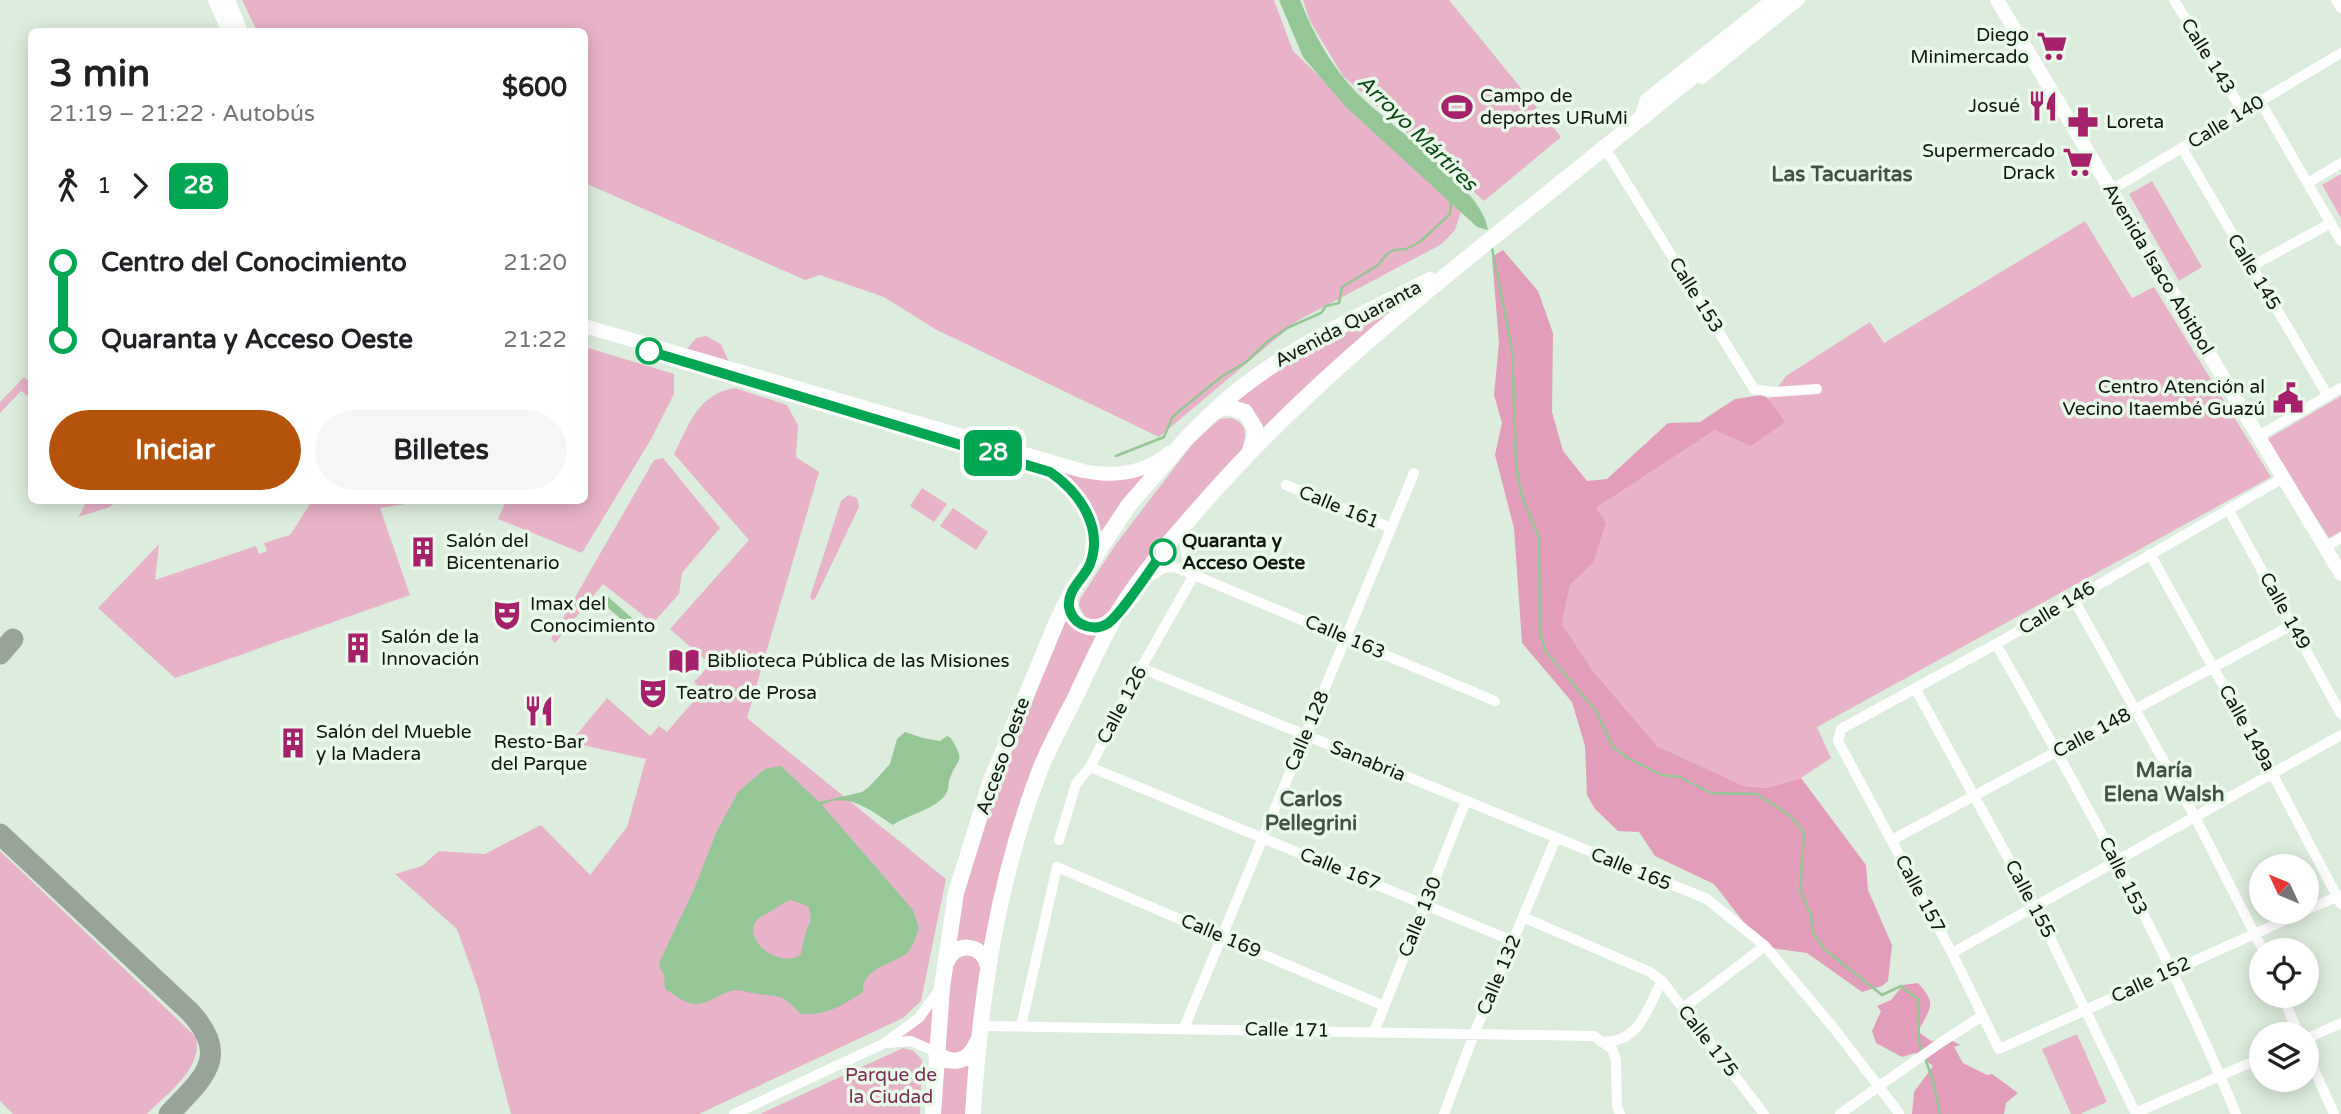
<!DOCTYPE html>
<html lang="es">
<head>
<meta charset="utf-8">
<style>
	:root { --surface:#fff; --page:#f6f6f6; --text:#202124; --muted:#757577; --accent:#b45309 }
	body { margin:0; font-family:"Varela Round",sans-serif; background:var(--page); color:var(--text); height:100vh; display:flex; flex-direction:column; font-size:26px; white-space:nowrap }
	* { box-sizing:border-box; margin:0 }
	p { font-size:23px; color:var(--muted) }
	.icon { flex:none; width:38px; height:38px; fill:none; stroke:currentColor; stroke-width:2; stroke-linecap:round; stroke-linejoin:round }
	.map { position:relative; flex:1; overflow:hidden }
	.sheet { position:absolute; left:28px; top:28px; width:560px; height:476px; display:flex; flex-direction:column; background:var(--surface); border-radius:10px; box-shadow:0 4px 18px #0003 }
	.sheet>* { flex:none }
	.badge { padding:0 14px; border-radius:10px; font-size:24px; line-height:46px }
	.needle { width:46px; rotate:314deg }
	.buttons { position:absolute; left:2249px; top:854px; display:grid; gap:14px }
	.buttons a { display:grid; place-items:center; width:70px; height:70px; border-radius:50%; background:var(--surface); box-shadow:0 4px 18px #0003; font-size:35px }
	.map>.badge { position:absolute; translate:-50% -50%; box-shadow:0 0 0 4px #fff }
	.legs { display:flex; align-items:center; gap:10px; height:77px; padding:0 21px; font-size:23px }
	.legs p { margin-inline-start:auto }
	.overview { display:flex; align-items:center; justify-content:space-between; height:119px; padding:0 21px }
	h1 { font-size:38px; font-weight:700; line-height:52px }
	.cta { display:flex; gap:14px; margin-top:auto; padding:14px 21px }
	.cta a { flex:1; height:80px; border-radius:42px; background:var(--accent); color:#fff; font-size:28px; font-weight:700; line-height:80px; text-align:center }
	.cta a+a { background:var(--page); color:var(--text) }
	ul { padding:0 21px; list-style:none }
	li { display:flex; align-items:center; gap:24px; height:77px; font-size:26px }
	li i { display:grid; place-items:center; width:10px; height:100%; margin:0 9px; background:currentColor }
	li i::after { content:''; width:18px; height:18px; margin:-9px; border:5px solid; border-radius:50%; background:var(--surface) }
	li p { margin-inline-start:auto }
	li:first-child i { background:linear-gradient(#0000 50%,currentColor 0) }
	li:last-child i { background:linear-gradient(currentColor 50%,#0000 0) }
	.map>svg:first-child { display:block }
	.green { fill:#e8b3c8 }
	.forest { fill:#e19db9 }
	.water { fill:#94c795; fill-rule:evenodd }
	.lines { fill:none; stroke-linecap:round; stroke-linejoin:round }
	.stream { stroke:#94c795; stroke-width:2.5 }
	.taxiway { stroke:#97a497; stroke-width:21 }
	.minor { stroke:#fff; stroke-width:10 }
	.major { stroke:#fff; stroke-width:14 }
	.highway { stroke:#fff; stroke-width:16 }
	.line-1-casing { stroke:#fff; stroke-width:16 }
	.line-1 { stroke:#00a651; stroke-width:10 }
	.stop-1-dot { fill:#fff; stroke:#00a651; stroke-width:3.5 }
	.labels { text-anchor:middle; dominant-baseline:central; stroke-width:7; stroke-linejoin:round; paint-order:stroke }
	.poi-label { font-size:19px; fill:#121712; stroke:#eafaea; text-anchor:start }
	.street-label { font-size:19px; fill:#121712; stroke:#eafaea }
	.stop-label { font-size:19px; font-weight:bold; fill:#121712; stroke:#eafaea; text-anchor:start }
	.park-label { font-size:19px; fill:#7c2d54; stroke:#eafaea }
	.water-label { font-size:21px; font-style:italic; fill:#0f4617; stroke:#eafaea }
	.neighbourhood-label { font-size:21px; font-weight:bold; fill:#445145; stroke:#eafaea }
</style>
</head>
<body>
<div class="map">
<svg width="2341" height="1114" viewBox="0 0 2341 1114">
	<rect width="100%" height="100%" fill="#ddeddd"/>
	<path class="green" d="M 242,0 L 1274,0 L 1293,51 L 1461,212 L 1455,230 L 1442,244 L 1297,321 L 1159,437 L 935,329 L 884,297 L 820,275 L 805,280 L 585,183 L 584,32 L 257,31 Z
		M 1303,0 L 1449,0 L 1561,137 L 1484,201 L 1343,76 L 1310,21 Z
		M 2341,174 L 2341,218 L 2322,185 Z
		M 2152,181 L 2202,267 L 2179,281 L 2129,194 Z
		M 2085,221 L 2132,298 L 2154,287 L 2271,477 L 1817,727 L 1831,758 L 1801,778 L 1766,788 L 1744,786 L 1657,746 L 1593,671 L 1562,624 L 1570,585 L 1593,563 L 1596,508 L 1715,430 L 1784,422 L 1769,399 L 1786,376 L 1870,322 L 1884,343 Z
		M 1413,297 L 1317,376 L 1258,435 L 1233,402 L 1277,369 Z
		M 706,336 L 721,344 L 729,362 L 687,349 L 696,338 Z
		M 585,347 L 674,374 L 674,394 L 650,441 L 582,553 L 498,519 L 506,501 L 584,500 Z
		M 734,372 L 1103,481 L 1147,474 L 1099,534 L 1045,467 Z
		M 24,377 L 31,383 L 31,398 L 21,391 L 0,413 L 0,402 Z
		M 735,388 L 787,405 L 798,425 L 796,457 L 819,472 L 747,718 L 946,879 L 921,1001 L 903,1018 L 699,1114 L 511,1114 L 478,988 L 457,929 L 395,874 L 422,866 L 439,851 L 485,854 L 541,825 L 590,875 L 627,827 L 646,759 L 573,743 L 574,738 L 607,698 L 650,736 L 659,726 L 667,732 L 703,690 L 694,682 L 710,664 L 670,629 L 749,540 L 674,454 C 690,424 697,394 735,388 Z
		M 2341,396 L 2341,531 L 2329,538 L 2266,440 Z
		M 1232,418 C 1249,425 1247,438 1240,453 L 1103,621 L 1087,620 L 1079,606 L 1080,599 L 1116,544 L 1194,442 L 1220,419 Z
		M 663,458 L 720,528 L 682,573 L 679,594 L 653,623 L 603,584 L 555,643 L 551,639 L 654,460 Z
		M 922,488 L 947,504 L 934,522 L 910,506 Z
		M 848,495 L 857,498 L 859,507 L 815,599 L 812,600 L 810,597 L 841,501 Z
		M 88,500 L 117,500 L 117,501 L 110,507 L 78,517 C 83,512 83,506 88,500 Z
		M 312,501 L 425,501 L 380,508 L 410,595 L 175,678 L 98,608 L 159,544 L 155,580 L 256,546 L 259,554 L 267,551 L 264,543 L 290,535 Z
		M 953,508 L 988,532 L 976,550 L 940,526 Z
		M 1068,610 L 1106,627 L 1038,770 L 988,961 L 954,947 L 961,893 L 993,784 Z
		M 0,851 L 196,1037 C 203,1069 167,1093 147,1114 L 13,1114 L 0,1101 Z
		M 970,954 L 982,961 L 975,1041 L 965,1054 L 946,1053 L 942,1046 L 950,966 L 961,955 Z
		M 934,1004 L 930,1046 L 894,1040 Z
		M 2077,1034 L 2107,1102 L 2080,1114 L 2071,1114 L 2042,1049 Z
		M 903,1048 L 914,1051 L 922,1060 L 920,1114 L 760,1114 Z
		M 940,1057 L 970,1062 L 968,1114 L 936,1114 Z"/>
	<path class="forest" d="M 1503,250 L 1538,291 L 1553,333 L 1552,412 L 1563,451 L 1587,481 L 1607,479 L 1668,423 L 1700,422 L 1735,399 L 1762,395 L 1769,399 L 1785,422 L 1751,446 L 1715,430 L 1596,508 L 1606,523 L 1593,563 L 1570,585 L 1562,624 L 1593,671 L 1657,746 L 1744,786 L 1766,788 L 1801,778 L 1866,865 L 1868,890 L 1892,945 L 1888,981 L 1882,986 L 1862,992 L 1807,953 L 1763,947 L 1714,884 L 1655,856 L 1639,832 L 1618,831 L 1595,809 L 1587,795 L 1585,746 L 1572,702 L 1522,643 L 1514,528 L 1495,455 L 1502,423 L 1494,395 L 1499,343 L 1492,257 Z
		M 1918,983 C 1936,1003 1932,1007 1919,1029 L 1920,1033 L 1931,1041 L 1947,1038 L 1960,1045 L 1954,1047 L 1963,1063 L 1987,1075 L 1992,1074 L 2018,1093 L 2006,1103 L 2004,1114 L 1912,1114 L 1914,1092 L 1933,1066 L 1915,1053 L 1902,1057 L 1876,1043 L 1872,1031 L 1881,1011 L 1877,1006 L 1891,1000 L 1903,985 Z"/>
	<path class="water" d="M 1279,0 L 1300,0 C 1313,33 1331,66 1356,92 C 1387,124 1484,188 1488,230 L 1477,227 L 1346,107 L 1303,57 Z
		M 607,596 L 639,624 L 634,630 L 601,602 Z
		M 905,732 L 923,738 L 940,741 L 947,736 L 951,738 C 966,764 958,756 950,778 C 948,782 949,786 948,789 C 943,808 908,814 893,825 C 872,811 847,791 822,805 L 913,910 L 919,928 C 916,936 913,947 907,953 C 893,965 862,967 863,992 C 842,1006 827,1015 801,1014 C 779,991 780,998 752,993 C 744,992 739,989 731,991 C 719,994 707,1005 694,1004 C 684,1003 674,994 665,989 L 664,975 L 659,966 L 660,961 L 695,887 L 716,833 L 738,792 L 765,769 L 781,766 L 819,802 L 862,792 L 869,787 L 890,764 L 897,739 ZM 791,900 L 809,907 L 811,920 C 806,928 802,946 801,955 C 777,969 741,938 757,920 C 761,916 767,914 771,911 C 779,907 782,903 791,900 Z"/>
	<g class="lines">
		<path class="stream" d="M 1492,248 L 1512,349 L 1516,464 L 1521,494 L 1539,538 L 1540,634 L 1546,652 L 1596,711 L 1613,747 L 1626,757 L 1662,775 L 1680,777 L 1711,793 L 1757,794 L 1790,816 L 1804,832 L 1800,890 L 1811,915 L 1813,933 L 1824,949 L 1882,995 L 1901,986 L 1918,999 L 1919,1043 L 1922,1051
			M 1116,456 L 1164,437 L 1172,418 L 1179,411 L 1221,377 L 1246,362 L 1267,342 L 1287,328 L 1321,313 L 1326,306 L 1339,303 L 1342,287 L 1377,266 L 1388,253 L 1394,250 L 1406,249 L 1420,242 L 1450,214 L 1451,201
			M 1925,1058 L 1933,1081 L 1940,1114"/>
		<path class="taxiway" d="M 0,654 L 13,639
			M 0,834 L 190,1012 C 232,1057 202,1079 169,1114"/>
		<path class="minor" d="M 2174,0 L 2243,112
			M 2336,0 L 2341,8
			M 1702,79 L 1800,0
			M 2260,101 L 2341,241
			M 1638,120 L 1645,99 L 1770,0
			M 1605,148 L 1754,389 L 1773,392 L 1817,389
			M 2182,148 L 2328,396
			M 2308,183 L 2341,163
			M 2111,190 L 2341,53
			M 2250,267 L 2331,223
			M 2259,436 L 2341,388
			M 2283,478 L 1996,644 L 1841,729 L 1838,741 L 1952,953 L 1999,1049 L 2303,912
			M 1286,485 L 1391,528
			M 2228,509 L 2341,714
			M 1185,526 C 1183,544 1185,559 1195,573
			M 2325,547 L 2341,538
			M 2150,554 L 2272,773 L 2341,904
			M 1142,581 L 1164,568 L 1175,567 L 1495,701
			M 2073,598 L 2195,817 L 2263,950
			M 1996,644 C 2083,797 2169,951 2236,1114
			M 1141,668 L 1707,899 L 1765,946 L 1833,1027 L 1899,1113
			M 1915,688 L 2035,907 L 2136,1114
			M 1090,767 L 1513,941
			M 1059,840 L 1076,784 L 1090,767 L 1141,668 L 1195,573
			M 1892,840 L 2292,625
			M 2306,910 L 2341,895
			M 1523,917 L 1650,972 L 1662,981 L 1764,1114
			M 1952,953 L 2341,735
			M 2282,996 L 2299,1034
			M 1683,1008 L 1765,946
			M 980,1026 L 1594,1036 L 1612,1049 L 1616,1060 L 1617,1107 L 1620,1114
			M 1021,1026 L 1057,867 L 1384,1006
			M 1184,1028 L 1414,473
			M 1374,1032 L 1466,801
			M 2306,1039 L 2341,1023
			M 1601,1042 C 1640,1043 1646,1010 1662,981
			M 889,1043 L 911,1041 L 936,1052
			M 2306,1051 L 2334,1114
			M 2135,1113 L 2261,1058
			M 734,1114 L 883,1044 L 919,1018 L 940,989
			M 1444,1114 L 1474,1034 L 1556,838
			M 1840,1114 L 1940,1043 L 1982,1016"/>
		<path class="major" d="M 215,0 L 229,32
			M 228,0 L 241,32
			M 1997,0 L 2341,574
			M 584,326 L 1083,471 C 1114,477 1144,474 1169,453
			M 1036,466 C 1065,475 1091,506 1094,536 C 1095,545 1092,555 1090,563"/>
		<path class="highway" d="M 1216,409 C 1279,351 1355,319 1430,280
			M 1070,597 C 1066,624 1095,638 1113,618
			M 946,963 C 955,941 982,943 988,966
			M 936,1052 C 950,1067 970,1062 977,1042
			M 933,1114 L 942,987 L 956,893 L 990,783 L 1057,621 L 1072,591 L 1128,506 L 1185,440 L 1210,415 L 1219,409 L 1228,407 L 1245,412 L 1255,428 L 1255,437 L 1251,448
			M 973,1114 C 980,998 997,884 1038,775 C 1048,748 1063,722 1076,696 C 1089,668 1102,639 1118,612 C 1143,572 1176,534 1207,499 C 1298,396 1400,312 1506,227 C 1601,151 1694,75 1788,0"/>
	</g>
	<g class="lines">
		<g class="line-1-casing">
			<path id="line-1" d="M 649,351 L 1050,472 C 1079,492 1104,527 1090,564 C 1084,579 1067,589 1069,607 C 1070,614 1075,621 1081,624 C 1089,628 1099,629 1107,624 C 1121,615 1151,568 1163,552"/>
		</g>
		<use href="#line-1" class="line-1"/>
	</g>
	<defs>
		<g id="supermarket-bare" transform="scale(2.415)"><path d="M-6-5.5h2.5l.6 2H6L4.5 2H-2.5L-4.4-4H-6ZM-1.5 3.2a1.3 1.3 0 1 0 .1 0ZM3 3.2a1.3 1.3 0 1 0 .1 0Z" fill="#a6216b" stroke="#eafaea" stroke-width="2.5" paint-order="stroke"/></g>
		<g id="restaurant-bare" transform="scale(2.415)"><path d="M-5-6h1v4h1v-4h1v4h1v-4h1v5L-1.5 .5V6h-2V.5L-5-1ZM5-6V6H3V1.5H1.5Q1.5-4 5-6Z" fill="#a6216b" stroke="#eafaea" stroke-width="2.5" paint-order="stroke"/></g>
		<g id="stadium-bare" transform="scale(2.415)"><path d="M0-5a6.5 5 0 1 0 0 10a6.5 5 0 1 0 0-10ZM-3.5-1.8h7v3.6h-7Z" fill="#a6216b" stroke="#eafaea" stroke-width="2.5" paint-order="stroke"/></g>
		<g id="pharmacy-bare" transform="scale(2.415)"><path d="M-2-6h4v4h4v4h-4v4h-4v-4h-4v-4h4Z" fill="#a6216b" stroke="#eafaea" stroke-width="2.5" paint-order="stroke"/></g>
		<g id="civic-bare" transform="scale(2.415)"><path d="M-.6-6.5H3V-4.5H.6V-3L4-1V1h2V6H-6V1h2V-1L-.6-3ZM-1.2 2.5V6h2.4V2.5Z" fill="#a6216b" stroke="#eafaea" stroke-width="2.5" paint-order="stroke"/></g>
		<g id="building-bare" transform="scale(2.415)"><path d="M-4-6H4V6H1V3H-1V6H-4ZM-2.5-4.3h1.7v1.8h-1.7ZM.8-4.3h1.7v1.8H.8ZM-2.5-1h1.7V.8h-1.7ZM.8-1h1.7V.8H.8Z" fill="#a6216b" stroke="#eafaea" stroke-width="2.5" paint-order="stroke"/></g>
		<g id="theatre-bare" transform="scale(2.415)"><path d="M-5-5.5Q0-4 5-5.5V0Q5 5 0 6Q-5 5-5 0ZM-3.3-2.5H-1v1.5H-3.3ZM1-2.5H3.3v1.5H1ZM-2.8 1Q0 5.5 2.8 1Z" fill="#a6216b" stroke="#eafaea" stroke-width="2.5" paint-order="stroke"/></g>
		<g id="library-bare" transform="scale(2.415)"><path d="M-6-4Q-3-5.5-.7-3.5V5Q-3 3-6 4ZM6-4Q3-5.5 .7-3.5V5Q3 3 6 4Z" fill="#a6216b" stroke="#eafaea" stroke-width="2.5" paint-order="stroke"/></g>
	</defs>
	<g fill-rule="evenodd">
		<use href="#supermarket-bare" x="2052" y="46"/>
		<use href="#restaurant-bare" x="2043" y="106"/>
		<use href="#stadium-bare" x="1457" y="107"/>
		<use href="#pharmacy-bare" x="2083" y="122"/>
		<use href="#supermarket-bare" x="2078" y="162"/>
		<use href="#civic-bare" x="2288" y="398"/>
		<use href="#building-bare" x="423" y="552"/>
		<use href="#theatre-bare" x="507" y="615"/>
		<use href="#building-bare" x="358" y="648"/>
		<use href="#library-bare" x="684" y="661"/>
		<use href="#theatre-bare" x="653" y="693"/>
		<use href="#restaurant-bare" x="539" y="711"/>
		<use href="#building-bare" x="293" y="743"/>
	</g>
	<g class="stop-1-dot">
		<circle cx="649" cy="351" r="12"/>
		<circle cx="1163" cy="552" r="12"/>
	</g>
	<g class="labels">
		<g class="poi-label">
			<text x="2029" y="35" text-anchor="end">Diego<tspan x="2029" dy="22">Minimercado</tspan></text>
			<text x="1480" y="96">Campo de<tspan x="1480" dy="22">deportes URuMi</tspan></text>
			<text x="2020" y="106" text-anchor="end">Josué</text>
			<text x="2106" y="122">Loreta</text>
			<text x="2055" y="151" text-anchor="end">Supermercado<tspan x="2055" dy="22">Drack</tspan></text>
			<text x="2265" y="387" text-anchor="end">Centro Atención al<tspan x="2265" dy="22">Vecino Itaembé Guazú</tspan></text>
			<text x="446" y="541">Salón del<tspan x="446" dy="22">Bicentenario</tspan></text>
			<text x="530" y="604">Imax del<tspan x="530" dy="22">Conocimiento</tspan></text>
			<text x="381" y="637">Salón de la<tspan x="381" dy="22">Innovación</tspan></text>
			<text x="707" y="661">Biblioteca Pública de las Misiones</text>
			<text x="676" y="693">Teatro de Prosa</text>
			<text x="316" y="732">Salón del Mueble<tspan x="316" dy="22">y la Madera</tspan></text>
			<text x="539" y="742" text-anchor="middle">Resto-Bar<tspan x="539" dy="22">del Parque</tspan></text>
		</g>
		<g class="street-label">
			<text transform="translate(2208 56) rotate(58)">Calle 143</text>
			<text transform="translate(2226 122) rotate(-31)">Calle 140</text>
			<text transform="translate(2158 269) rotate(59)">Avenida Isaco Abitbol</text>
			<text transform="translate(2254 272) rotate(59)">Calle 145</text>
			<text transform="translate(1696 295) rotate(58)">Calle 153</text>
			<text transform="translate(1348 324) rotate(-28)">Avenida Quaranta</text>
			<text transform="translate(1339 507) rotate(22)">Calle 161</text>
			<text transform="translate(2057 608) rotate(-31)">Calle 146</text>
			<text transform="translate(2285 611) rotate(61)">Calle 149</text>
			<text transform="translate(1345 637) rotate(23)">Calle 163</text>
			<text transform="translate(1122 705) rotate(-62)">Calle 126</text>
			<text transform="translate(2247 728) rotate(61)">Calle 149a</text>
			<text transform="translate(1307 731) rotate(-67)">Calle 128</text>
			<text transform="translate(2092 733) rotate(-28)">Calle 148</text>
			<text transform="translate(1003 756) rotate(-70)">Acceso Oeste</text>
			<text transform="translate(1368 761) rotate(22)">Sanabria</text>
			<text transform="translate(1340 869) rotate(22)">Calle 167</text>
			<text transform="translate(1631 869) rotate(22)">Calle 165</text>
			<text transform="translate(2123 876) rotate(63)">Calle 153</text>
			<text transform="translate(1920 894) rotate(62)">Calle 157</text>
			<text transform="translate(2030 899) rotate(62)">Calle 155</text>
			<text transform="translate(1420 917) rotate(-68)">Calle 130</text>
			<text transform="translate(1221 936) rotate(23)">Calle 169</text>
			<text transform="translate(1499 975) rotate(-67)">Calle 132</text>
			<text transform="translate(2151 980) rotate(-25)">Calle 152</text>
			<text transform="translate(1287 1030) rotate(1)">Calle 171</text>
			<text transform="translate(1708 1041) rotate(52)">Calle 175</text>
		</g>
		<g class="stop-label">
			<text x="1182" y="541">Quaranta y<tspan x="1182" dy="22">Acceso Oeste</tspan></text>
		</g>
		<g class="park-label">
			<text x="891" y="1075">Parque de<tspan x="891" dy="22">la Ciudad</tspan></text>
		</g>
		<g class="water-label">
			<text transform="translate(1417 133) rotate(44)">Arroyo Mártires</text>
		</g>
		<g class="neighbourhood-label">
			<text x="1842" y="174">Las Tacuaritas</text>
			<text x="2164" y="770">María<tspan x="2164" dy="24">Elena Walsh</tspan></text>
			<text x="1311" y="799">Carlos<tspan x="1311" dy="24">Pellegrini</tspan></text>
		</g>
	</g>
</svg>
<div class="buttons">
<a><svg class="needle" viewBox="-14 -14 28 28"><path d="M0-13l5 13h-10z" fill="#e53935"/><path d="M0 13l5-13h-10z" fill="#757577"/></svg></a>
<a><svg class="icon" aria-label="locate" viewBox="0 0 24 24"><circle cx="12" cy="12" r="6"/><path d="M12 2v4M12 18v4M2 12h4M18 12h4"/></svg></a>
<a><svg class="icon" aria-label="layers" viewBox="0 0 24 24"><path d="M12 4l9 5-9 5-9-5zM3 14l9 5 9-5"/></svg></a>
</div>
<b class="badge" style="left:993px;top:453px;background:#00a651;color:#fff">28</b>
<section class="sheet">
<div class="overview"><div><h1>3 min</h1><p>21:19 – 21:22 · Autobús</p></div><b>$600</b></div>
<div class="legs"><svg class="icon" aria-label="walk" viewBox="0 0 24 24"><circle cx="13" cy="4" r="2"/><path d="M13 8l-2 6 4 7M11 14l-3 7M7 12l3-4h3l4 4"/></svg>1<svg class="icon" aria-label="forward" viewBox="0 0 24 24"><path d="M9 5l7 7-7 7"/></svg><b class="badge" style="background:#00a651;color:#fff">28</b></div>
<ul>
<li><i style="color:#00a651"></i><b>Centro del Conocimiento</b><p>21:20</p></li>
<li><i style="color:#00a651"></i><b>Quaranta y Acceso Oeste</b><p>21:22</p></li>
</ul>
<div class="cta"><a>Iniciar</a><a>Billetes</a></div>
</section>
</div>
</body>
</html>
